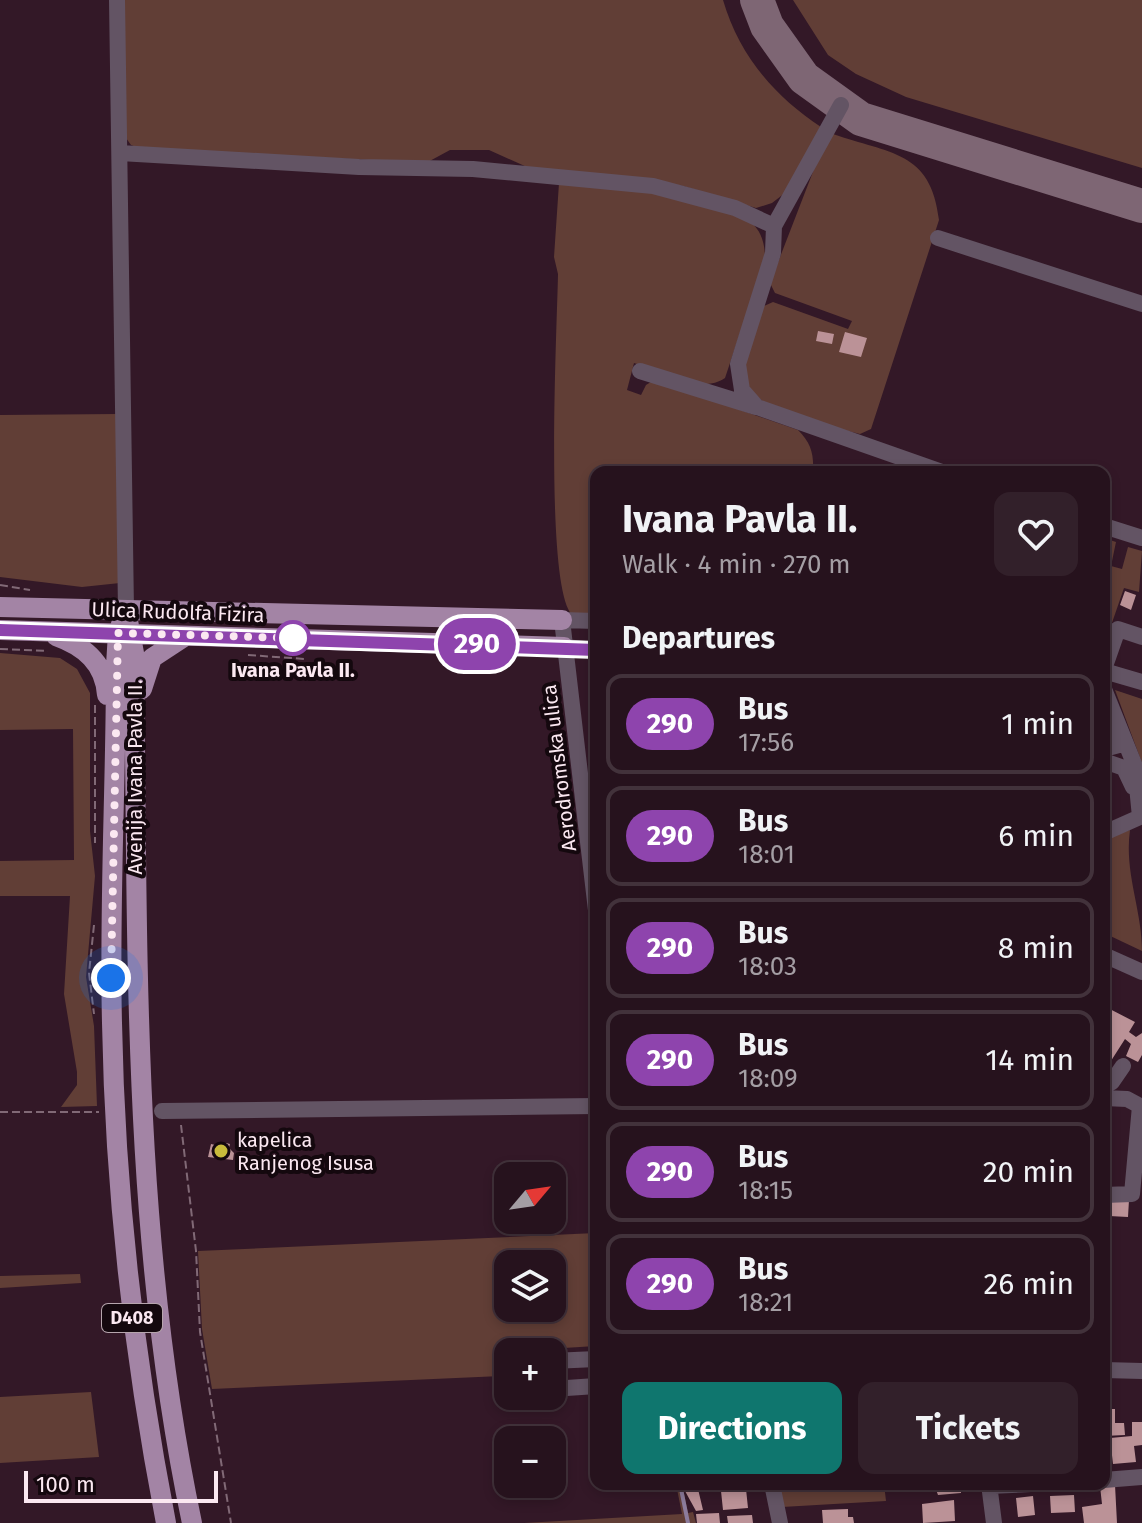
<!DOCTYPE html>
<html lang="en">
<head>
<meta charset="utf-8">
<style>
	:root { --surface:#26121d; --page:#32202a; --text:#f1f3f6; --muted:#a49ea4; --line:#42323b; --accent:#0f766e }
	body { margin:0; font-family:"Fira Sans",sans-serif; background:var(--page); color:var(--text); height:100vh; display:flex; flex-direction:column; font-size:30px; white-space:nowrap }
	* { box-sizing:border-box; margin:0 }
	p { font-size:26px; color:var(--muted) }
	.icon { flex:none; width:44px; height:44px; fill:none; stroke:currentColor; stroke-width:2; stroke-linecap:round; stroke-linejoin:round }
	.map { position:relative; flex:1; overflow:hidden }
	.sheet { position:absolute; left:590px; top:466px; width:520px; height:1024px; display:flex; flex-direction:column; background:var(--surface); border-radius:16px; box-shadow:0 4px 12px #0003,0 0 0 2px var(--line) }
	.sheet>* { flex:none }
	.badge { padding:0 16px; border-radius:26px; font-size:28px; line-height:52px }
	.needle { width:52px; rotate:61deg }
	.tools { position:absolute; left:494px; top:1162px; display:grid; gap:16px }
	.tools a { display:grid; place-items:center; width:72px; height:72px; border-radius:16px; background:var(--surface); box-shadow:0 4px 12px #0003,0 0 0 2px var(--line); font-size:40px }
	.scale { position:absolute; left:24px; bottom:20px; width:194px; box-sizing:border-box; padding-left:8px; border:4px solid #fbe8f1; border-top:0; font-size:22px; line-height:28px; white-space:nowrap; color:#fbe8f1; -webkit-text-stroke:6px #14080e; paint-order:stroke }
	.you { position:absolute; width:40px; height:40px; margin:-20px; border:6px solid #fff; border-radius:50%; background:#1a73e8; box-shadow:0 0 0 12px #1a73e833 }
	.map>.badge { position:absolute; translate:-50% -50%; box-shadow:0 0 0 4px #fff }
	h2 { padding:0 32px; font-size:30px; line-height:72px }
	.round { display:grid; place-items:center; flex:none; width:84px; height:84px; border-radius:16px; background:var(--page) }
	.headline { display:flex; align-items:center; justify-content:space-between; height:136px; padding:0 32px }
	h1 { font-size:38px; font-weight:700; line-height:60px }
	.button { display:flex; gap:16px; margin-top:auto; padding:16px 32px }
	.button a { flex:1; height:92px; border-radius:16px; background:var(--accent); color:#fff; font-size:32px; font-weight:700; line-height:92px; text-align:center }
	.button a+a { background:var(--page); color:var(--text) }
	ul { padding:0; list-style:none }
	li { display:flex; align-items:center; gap:24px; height:100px; margin:0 16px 12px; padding:0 16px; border:4px solid var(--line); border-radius:16px }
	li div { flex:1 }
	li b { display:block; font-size:30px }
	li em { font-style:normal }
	li .badge { min-width:88px; font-weight:700; text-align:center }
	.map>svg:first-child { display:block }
	.green { fill:#613e36; fill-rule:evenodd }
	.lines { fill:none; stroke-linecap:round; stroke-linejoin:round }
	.stream { stroke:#8c7c9c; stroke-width:4 }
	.taxiway { stroke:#7e6674; stroke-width:34 }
	.building { fill:#bb9297 }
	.path { stroke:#816976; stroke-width:2; stroke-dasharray:8 4; stroke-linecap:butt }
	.minor { stroke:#635464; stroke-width:16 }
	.major { stroke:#a384a5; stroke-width:20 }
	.line-casing { stroke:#fff; stroke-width:18 }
	.line { stroke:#8e44ad; stroke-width:12 }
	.walk { stroke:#fbe8f1; stroke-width:8; stroke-dasharray:0 14.4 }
	.stop-dot { fill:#fff; stroke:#8e44ad; stroke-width:4 }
	.poi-dot { fill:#c8bb3b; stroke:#14080e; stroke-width:3 }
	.labels { text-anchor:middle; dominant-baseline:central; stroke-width:8; stroke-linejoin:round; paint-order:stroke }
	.shield { fill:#14080e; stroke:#b6a5ad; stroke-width:2 }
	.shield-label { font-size:18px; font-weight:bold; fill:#fbe8f1 }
	.street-label { font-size:20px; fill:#fbe8f1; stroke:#14080e }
	.stop-label { font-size:20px; font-weight:bold; fill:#fbe8f1; stroke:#14080e }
	.poi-label { font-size:20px; fill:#fbe8f1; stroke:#14080e; text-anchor:start }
</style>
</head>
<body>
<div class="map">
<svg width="1142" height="1523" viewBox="0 0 1142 1523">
	<rect width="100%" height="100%" fill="#331827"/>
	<path class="green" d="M 122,0 L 723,0 C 739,55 774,96 821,127 L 785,193 L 772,203 L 756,208 L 683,186 L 527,167 L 489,150 L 450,150 L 426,163 L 139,148 L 131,145 L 126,138 Z
		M 793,0 L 1142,0 L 1142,168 L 906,97 L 856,74 L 828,55 Z
		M 833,134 C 889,154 931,150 939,220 L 871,429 L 860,434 C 825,424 741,414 745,367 C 747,347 758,325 764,306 L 773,302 L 848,329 L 852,321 L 775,293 L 770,283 L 816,164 Z
		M 559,183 C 607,187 708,194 748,220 C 761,229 765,243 765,258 L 725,378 C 701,395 660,372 634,363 L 627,390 L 641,395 L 646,385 L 654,380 L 798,430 C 811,443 814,454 813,472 L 596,472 L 596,615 L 572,615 C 544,585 557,328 558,274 L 554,257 Z
		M 117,414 L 120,583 L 82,587 L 0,577 L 0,415 Z
		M 1104,538 L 1116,542 L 1111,566 L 1122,569 L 1128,547 L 1142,551 L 1139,592 L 1124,588 L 1104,646 Z
		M 0,653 L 60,658 L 77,669 L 90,693 L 90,831 L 95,876 L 86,977 L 94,1026 L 97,1106 L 61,1107 L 77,1085 L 77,1072 L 64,994 L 70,896 L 0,896 L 0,861 L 74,860 L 73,729 L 0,730 Z
		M 1115,690 L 1142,699 L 1142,763 Z
		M 1130,830 C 1124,873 1142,909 1142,951 L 1104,933 L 1104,838 Z
		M 596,1233 L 596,1346 L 500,1352 L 501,1376 L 212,1389 L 202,1329 L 198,1251 ZM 508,1264 L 552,1264 L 552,1308 L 508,1308 Z
		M 80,1274 L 81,1283 L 0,1288 L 0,1276 Z
		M 91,1392 L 99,1457 L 0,1463 L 0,1397 Z
		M 676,1484 L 682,1484 L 688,1513 L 693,1512 L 696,1523 L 524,1523 L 682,1514 Z
		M 776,1484 L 884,1484 L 886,1501 L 782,1507 Z"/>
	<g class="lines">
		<path class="stream" d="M 680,1484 L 688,1523"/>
		<path class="taxiway" d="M 757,0 L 767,26 L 804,78 L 861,119 L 1142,206"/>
	</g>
	<path class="building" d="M 818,331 L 834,334 L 832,344 L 816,341 Z
		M 845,332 L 867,338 L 861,357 L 839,352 Z
		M 1125,591 L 1136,595 L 1131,610 L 1120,605 Z
		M 1104,1006 L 1135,1022 L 1129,1032 L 1136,1037 L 1142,1033 L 1142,1055 L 1138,1062 L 1126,1056 L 1131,1044 L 1125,1039 L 1109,1064 L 1104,1062 Z
		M 226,1143 L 230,1144 L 229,1148 L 234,1153 L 233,1160 L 208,1157 L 211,1144 L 224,1147 Z
		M 1110,1199 L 1129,1200 L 1128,1217 L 1109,1216 Z
		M 1104,1409 L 1115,1409 L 1115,1423 L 1124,1423 L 1125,1435 L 1104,1436 Z
		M 1132,1422 L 1142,1422 L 1142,1445 L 1134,1446 L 1136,1462 L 1113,1464 L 1110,1438 L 1132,1436 Z
		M 934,1484 L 961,1484 L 961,1493 L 938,1495 Z
		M 1115,1485 L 1117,1523 L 1084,1523 L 1082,1507 L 1102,1504 L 1100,1486 Z
		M 698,1489 L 703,1510 L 696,1511 L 685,1491 Z
		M 746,1489 L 748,1508 L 723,1510 L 721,1491 Z
		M 1074,1495 L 1075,1512 L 1051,1513 L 1050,1496 Z
		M 1033,1496 L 1035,1515 L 1018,1517 L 1016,1498 Z
		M 954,1500 L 955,1521 L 923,1523 L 922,1504 Z
		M 848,1509 L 848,1517 L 853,1517 L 854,1523 L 823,1523 L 822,1510 Z
		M 719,1513 L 720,1523 L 697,1523 L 696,1514 Z
		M 752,1515 L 753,1523 L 728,1523 L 727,1516 Z"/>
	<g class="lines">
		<path class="path" d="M 0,585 L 30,590
			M 0,649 L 48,651
			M 248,655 L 305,659
			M 95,705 L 95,843
			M 94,925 L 89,973 L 94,1014
			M 0,1112 L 99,1112
			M 181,1125 L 196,1251 L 200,1332 L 231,1523"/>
		<path class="minor" d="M 117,0 L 126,610
			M 841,105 L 774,226 L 773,253 L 738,364 L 742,390 L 757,407 L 942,472
			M 120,153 L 359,167 L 473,169 L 653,186 L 735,208 L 774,226
			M 938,238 L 1142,304
			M 640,371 L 756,407
			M 1104,526 L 1142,538
			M 596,621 L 562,620 L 596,910
			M 564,647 L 596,650
			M 1104,669 L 1118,629 L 1142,637
			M 1104,671 L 1142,682
			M 1104,689 L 1135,766 L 1140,817
			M 1104,749 L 1119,745 L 1118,727
			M 1104,761 L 1124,768 L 1133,787
			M 1104,833 L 1140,817
			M 1104,955 L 1142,972
			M 1104,1086 L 1112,1082 L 1123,1066
			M 1104,1098 L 1127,1099 L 1142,1107
			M 162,1111 L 596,1106
			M 1104,1195 L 1132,1194 L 1140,1106
			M 552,1361 L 596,1359
			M 1104,1370 L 1142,1371
			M 552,1389 L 596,1386
			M 1104,1480 L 1142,1477
			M 772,1484 L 780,1523
			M 989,1484 L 994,1523
			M 989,1486 L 1031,1484"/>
		<path class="major" d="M 0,607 L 562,620
			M 126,610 L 118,633 L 116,665 C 116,784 109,904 112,1023 C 115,1192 134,1358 166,1523
			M 126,610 L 134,653 C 138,945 131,1235 192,1523
			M 0,630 L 564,647
			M 56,636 C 84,646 105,663 107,695
			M 142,689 L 152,658 L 184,637"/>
	</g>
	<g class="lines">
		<g class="line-casing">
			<path id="line" d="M 0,630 L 596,650"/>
		</g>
		<use href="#line" class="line"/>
		<path class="walk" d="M 111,978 L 118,633 L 293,638"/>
	</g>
	<circle class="stop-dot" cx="293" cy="638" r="16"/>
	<circle class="poi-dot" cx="221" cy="1151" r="8"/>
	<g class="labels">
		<rect class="shield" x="102" y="1304" width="60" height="28" rx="6"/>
		<g class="shield-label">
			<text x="132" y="1318">D408</text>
		</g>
		<g class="street-label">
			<text transform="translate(178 612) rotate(2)">Ulica Rudolfa Fizira</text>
			<text transform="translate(559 768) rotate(-97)">Aerodromska ulica</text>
			<text transform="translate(135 777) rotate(-90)">Avenija Ivana Pavla II.</text>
		</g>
		<g class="stop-label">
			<text x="293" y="670">Ivana Pavla II.</text>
		</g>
		<g class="poi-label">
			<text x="237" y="1140">kapelica<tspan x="237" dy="23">Ranjenog Isusa</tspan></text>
		</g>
	</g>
</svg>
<div class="tools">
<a><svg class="needle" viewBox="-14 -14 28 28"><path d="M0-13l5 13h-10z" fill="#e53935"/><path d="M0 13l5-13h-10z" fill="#a49ea4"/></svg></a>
<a><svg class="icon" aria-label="layers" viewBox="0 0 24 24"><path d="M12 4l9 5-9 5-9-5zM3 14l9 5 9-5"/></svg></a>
<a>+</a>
<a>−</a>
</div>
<div class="scale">100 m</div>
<div class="you" style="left:111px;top:978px"></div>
<b class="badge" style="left:477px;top:644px;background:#8e44ad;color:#fff">290</b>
<section class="sheet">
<div class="headline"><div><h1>Ivana Pavla II.</h1><p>Walk · 4 min · 270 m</p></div><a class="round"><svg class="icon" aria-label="heart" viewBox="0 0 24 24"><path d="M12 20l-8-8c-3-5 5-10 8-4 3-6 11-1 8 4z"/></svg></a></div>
<h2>Departures</h2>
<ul>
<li><span class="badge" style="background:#8e44ad;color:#fff">290</span><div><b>Bus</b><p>17:56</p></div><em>1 min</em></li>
<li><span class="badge" style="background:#8e44ad;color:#fff">290</span><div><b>Bus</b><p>18:01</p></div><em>6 min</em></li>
<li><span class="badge" style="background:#8e44ad;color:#fff">290</span><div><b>Bus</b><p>18:03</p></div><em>8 min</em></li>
<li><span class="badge" style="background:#8e44ad;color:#fff">290</span><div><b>Bus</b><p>18:09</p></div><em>14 min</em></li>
<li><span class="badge" style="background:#8e44ad;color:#fff">290</span><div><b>Bus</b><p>18:15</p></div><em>20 min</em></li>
<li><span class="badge" style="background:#8e44ad;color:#fff">290</span><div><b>Bus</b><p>18:21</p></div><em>26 min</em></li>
</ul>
<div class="button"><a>Directions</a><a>Tickets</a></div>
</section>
</div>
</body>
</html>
